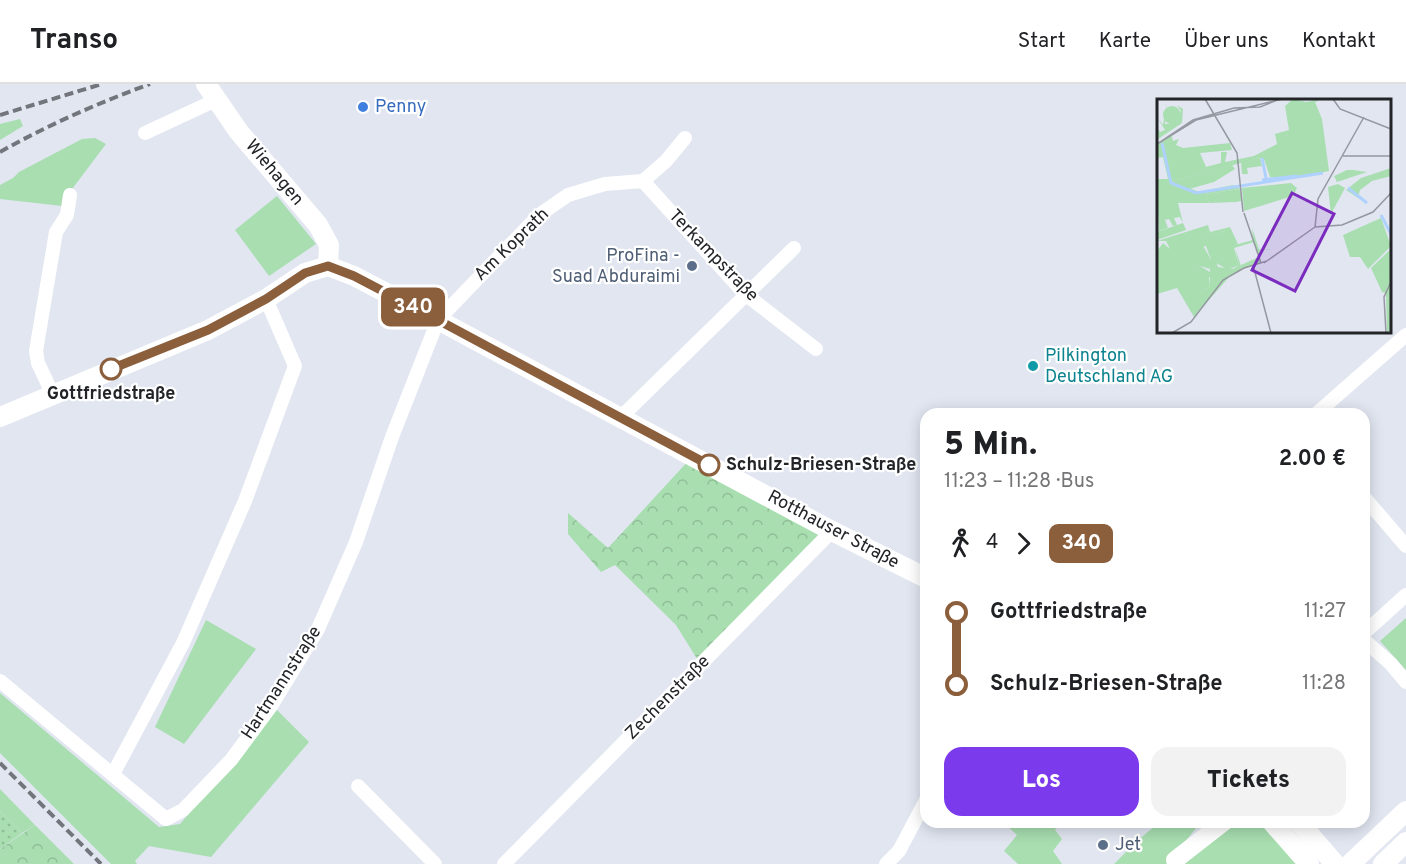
<!DOCTYPE html>
<html lang="de">
<head>
<meta charset="utf-8">
<style>
	:root { --surface:#fff; --page:#f2f2f2; --text:#202124; --muted:#757577; --line:#e0e0e0; --accent:#7c3aed }
	body { margin:0; font-family:Overpass,sans-serif; background:var(--page); color:var(--text); height:100vh; display:flex; flex-direction:column; font-size:22px; white-space:nowrap }
	* { box-sizing:border-box; margin:0 }
	p { font-size:20px; color:var(--muted) }
	.icon { flex:none; width:33px; height:33px; fill:none; stroke:currentColor; stroke-width:2; stroke-linecap:round; stroke-linejoin:round }
	.map { position:relative; flex:1; overflow:hidden }
	.panel { position:absolute; left:920px; top:324px; width:450px; height:420px; display:flex; flex-direction:column; background:var(--surface); border-radius:18px; box-shadow:0 3px 15px #0003 }
	.panel>* { flex:none }
	.badge { padding:0 12px; border-radius:9px; font-size:21px; line-height:39px }
	.map>.badge { position:absolute; translate:-50% -50%; box-shadow:0 0 0 3px #fff }
	.legs { display:flex; align-items:center; gap:9px; height:66px; padding:0 24px; font-size:20px }
	.legs p { margin-inline-start:auto }
	.headline { display:flex; align-items:center; justify-content:space-between; height:102px; padding:0 24px }
	h1 { font-size:33px; font-weight:800; line-height:45px }
	.primary-button { display:flex; gap:12px; margin-top:auto; padding:12px 24px }
	.primary-button a { flex:1; height:69px; border-radius:18px; background:var(--accent); color:#fff; font-size:24px; font-weight:800; line-height:69px; text-align:center }
	.primary-button a+a { background:var(--page); color:var(--text) }
	ul { padding:0 24px; list-style:none }
	li { display:flex; align-items:center; gap:21px; height:72px; font-size:22px }
	li i { display:grid; place-items:center; width:9px; height:100%; margin:0 8px; background:currentColor }
	li i::after { content:''; width:15px; height:15px; margin:-8px; border:4px solid; border-radius:50%; background:var(--surface) }
	li p { margin-inline-start:auto }
	li:first-child i { background:linear-gradient(#0000 50%,currentColor 0) }
	li:last-child i { background:linear-gradient(currentColor 50%,#0000 0) }
	header { display:flex; align-items:center; gap:36px; box-sizing:border-box; height:84px; padding:0 30px; background:var(--surface); border-bottom:2px solid var(--line) }
	header strong { font-size:28px }
	nav { display:flex; gap:33px; margin-inline-start:auto; font-size:21px }
	.map>svg:first-child { display:block }
	.green { fill:#a8deb0 }
	.forest { fill:url(#forest-crowns) }
	.garden { fill:url(#garden-dots) }
	.lines { fill:none; stroke-linecap:round; stroke-linejoin:round }
	.minor { stroke:#fff; stroke-width:14 }
	.tertiary { stroke:#fff; stroke-width:18 }
	.secondary { stroke:#fff; stroke-width:20 }
	.rail { stroke:#72757c; stroke-width:4; stroke-dasharray:9 4.5; stroke-linecap:butt }
	.line-1-casing { stroke:#fff; stroke-width:14 }
	.line-1 { stroke:#8b5e3c; stroke-width:9 }
	.shop-dot { fill:#3f7fe0; stroke:#fff; stroke-width:2 }
	.service-dot { fill:#5c6f8a; stroke:#fff; stroke-width:2 }
	.culture-dot { fill:#0f9aa8; stroke:#fff; stroke-width:2 }
	.stop-1-dot { fill:#fff; stroke:#8b5e3c; stroke-width:3 }
	.labels { text-anchor:middle; dominant-baseline:central; stroke-width:4.5; stroke-linejoin:round; paint-order:stroke }
	.shop-label { font-size:18px; fill:#366cbe; stroke:#fff; text-anchor:start }
	.street-label { font-size:18px; fill:#232428; stroke:#fff }
	.service-label { font-size:18px; fill:#4e5e75; stroke:#fff; text-anchor:end }
	.culture-label { font-size:18px; fill:#0d838f; stroke:#fff; text-anchor:start }
	.stop-label { font-size:18px; font-weight:bold; fill:#232428; stroke:#fff }
	.inset-river { fill:none; stroke:#afd1fe; stroke-width:3 }
	.inset-road { fill:none; stroke:#9598a1; stroke-width:1.5 }
	.view { fill:#7b2cbf; fill-opacity:0.15; stroke:#7b2cbf; stroke-width:3 }
	.inset-edge { fill:none; stroke:#232428; stroke-width:3 }
</style>
</head>
<body>
<header>
<strong>Transo</strong>
<nav><a>Start</a><a>Karte</a><a>Über uns</a><a>Kontakt</a></nav>
</header>
<div class="map">
<svg width="1406" height="780" viewBox="0 0 1406 780">
	<defs>
		<pattern id="forest-crowns" width="20" height="18" patternUnits="userSpaceOnUse" patternTransform="scale(1.5)"><rect width="20" height="18" fill="#a8deb0"/><path d="M2 6a3 3 0 1 1 6 0M12 15a3 3 0 1 1 6 0" fill="none" stroke="#90be97"/></pattern>
		<pattern id="garden-dots" width="8" height="8" patternUnits="userSpaceOnUse" patternTransform="scale(1.5)"><rect width="8" height="8" fill="#a8deb0"/><path d="M2 2h.1M6 6h.1" fill="none" stroke="#90be97" stroke-width="1.8" stroke-linecap="round"/></pattern>
	</defs>
	<rect width="100%" height="100%" fill="#e1e6f1"/>
	<path class="green" d="M 95,54 L 106,60 L 63,117 L 62,122 L 0,115 L 0,101 L 13,94 L 19,88 L 82,55 Z
		M 277,112 L 316,160 L 269,192 L 235,146 Z
		M 1406,534 L 1406,586 L 1380,557 Z
		M 206,536 L 256,565 L 184,660 L 155,643 Z
		M 0,609 L 159,743 L 180,740 L 215,699 L 275,624 L 309,658 L 211,773 L 149,762 L 135,777 L 137,780 L 111,780 L 0,669 Z
		M 0,705 L 35,741 L 22,749 L 0,727 Z
		M 1003,738 L 1062,738 L 1055,746 L 1062,755 L 1053,767 L 1062,780 L 1018,780 L 1004,767 L 1017,751 Z
		M 1160,738 L 1201,738 L 1167,780 L 1114,780 L 1138,756 Z
		M 1227,738 L 1270,738 L 1307,780 L 1182,780 Z"/>
	<path class="forest" d="M 20,35 L 23,42 L 0,56 L 0,40 Z
		M 690,375 L 826,448 L 699,578 L 676,541 L 615,481 L 601,488 L 568,450 L 568,429 L 608,464 Z
		M 35,741 L 74,780 L 0,780 L 0,765 Z"/>
	<path class="garden" d="M 0,727 L 22,749 L 0,765 Z"/>
	<g class="lines">
		<path class="minor" d="M 145,49 L 216,16
			M 643,97 L 745,210 L 816,265
			M 53,311 L 38,279 L 36,267 L 56,148 L 67,131 L 70,111
			M 1316,330 L 1406,251
			M 621,333 L 794,164
			M 1364,413 L 1406,462
			M 1364,549 L 1406,511
			M 1364,556 L 1391,580 L 1406,598
			M 0,597 L 166,735 L 183,726 L 231,676 L 271,622 L 318,545 L 356,458 L 392,353 L 438,236 L 539,131 L 568,111 L 605,100 L 643,97 L 666,77 L 685,54
			M 113,690 L 183,559 L 245,417 L 295,282 L 266,215
			M 358,702 L 435,780
			M 504,780 L 832,447
			M 886,780 L 899,767 L 926,716"/>
		<path class="tertiary" d="M 1175,776 L 1224,738"/>
		<path class="secondary" d="M 206,0 L 239,48 L 318,141 L 329,161 L 328,182
			M 0,333 L 208,246 L 266,215 L 305,189 L 328,182 L 354,192 L 438,236 L 832,447 L 926,494
			M 1272,738 L 1309,780
			M 1299,738 L 1335,780
			M 1350,780 L 1406,727
			M 1383,780 L 1406,758"/>
		<path class="rail" d="M 0,31 L 102,0
			M 0,68 C 48,41 98,19 150,0
			M 0,679 L 101,780"/>
	</g>
	<g class="lines">
		<g class="line-1-casing">
			<path id="line-1" d="M 111,285 L 208,246 L 266,215 L 305,189 L 328,182 L 354,192 L 438,236 L 709,381"/>
		</g>
		<use href="#line-1" class="line-1"/>
	</g>
	<circle class="shop-dot" cx="363" cy="23" r="6"/>
	<g class="service-dot">
		<circle cx="692" cy="182" r="6"/>
		<circle cx="1103" cy="761" r="6"/>
	</g>
	<circle class="culture-dot" cx="1033" cy="282" r="6"/>
	<g class="stop-1-dot">
		<circle cx="111" cy="285" r="10"/>
		<circle cx="709" cy="381" r="10"/>
	</g>
	<g class="labels">
		<g class="shop-label">
			<text x="375" y="23">Penny</text>
		</g>
		<g class="street-label">
			<text transform="translate(274 89) rotate(50)">Wiehagen</text>
			<text transform="translate(512 161) rotate(-44)">Am Koprath</text>
			<text transform="translate(713 172) rotate(46)">Terkampstraße</text>
			<text transform="translate(833 446) rotate(28)">Rotthauser Straße</text>
			<text transform="translate(282 599) rotate(-57)">Hartmannstraße</text>
			<text transform="translate(668 614) rotate(-45)">Zechenstraße</text>
		</g>
		<g class="service-label">
			<text x="680" y="172">ProFina -<tspan x="680" dy="21">Suad Abduraimi</tspan></text>
			<text x="1115" y="761" text-anchor="start">Jet</text>
		</g>
		<g class="culture-label">
			<text x="1045" y="272">Pilkington<tspan x="1045" dy="21">Deutschland AG</tspan></text>
		</g>
		<g class="stop-label">
			<text x="111" y="310">Gottfriedstraße</text>
			<text x="726" y="381" text-anchor="start">Schulz-Briesen-Straße</text>
		</g>
	</g>
	<g transform="translate(1157 15)">
		<rect width="234" height="234" fill="#e1e6f1"/>
		<path d="M 136,0 L 149,3 L 164,0 L 158,3 L 165,20 L 172,72 L 143,78 L 113,78 L 107,60 L 103,59 L 15,82 L 42,93 L 76,86 L 83,90 L 49,95 L 52,104 L 21,104 L 26,124 L 23,118 L 17,119 L 20,126 L 16,127 L 12,120 L 8,121 L 11,129 L 2,132 L 0,80 L 11,80 L 6,58 L 0,59 L 0,46 L 14,35 L 16,42 L 22,40 L 19,46 L 26,49 L 73,44 L 75,51 L 43,54 L 49,68 L 64,64 L 64,53 L 70,53 L 68,63 L 97,57 L 120,45 L 118,35 L 77,46 L 132,31 L 128,7 ZM6 16a9 9 0 1 1 18 0a9 9 0 1 1-18 0ZM 95,129 L 102,150 L 115,151 L 103,151 L 103,164 L 85,170 L 84,166 L 102,158 L 97,143 L 77,149 L 82,166 L 71,171 L 54,161 L 49,147 L 44,148 L 41,139 L 67,132 L 78,146 L 96,141 ZM 43,167 L 61,178 L 52,178 L 53,188 L 42,194 L 30,180 Z" fill="#a8deb0"/>
		<path d="M 10,4 L 8,25 L 21,23 L 24,12 L 20,6 L 26,10 L 25,24 L 1,40 L 0,28 L 3,33 L 8,31 L 0,18 L 6,26 ZM 234,69 L 234,77 L 215,82 L 203,91 L 201,99 L 189,91 L 204,79 ZM 190,71 L 196,71 L 210,73 L 180,83 L 177,77 ZM 134,84 L 140,89 L 136,97 L 87,112 L 85,89 ZM 181,85 L 188,89 L 174,115 L 171,88 ZM 26,124 L 29,131 L 0,141 L 0,133 ZM 51,126 L 53,133 L 73,128 L 81,145 L 76,147 L 67,132 L 42,139 L 54,161 L 58,160 L 61,168 L 76,170 L 82,166 L 78,149 L 85,170 L 73,177 L 37,218 L 20,189 L 0,195 L 0,152 L 6,144 L 13,150 L 9,142 L 0,142 ZM 43,167 L 53,170 L 53,188 L 42,194 L 43,188 L 31,180 Z" fill="#a8deb0" fill-rule="evenodd"/>
		<path d="M 103,59 L 105,67 L 90,69 L 91,75 L 85,75 L 84,63 ZM 75,66 L 78,70 L 57,83 L 32,90 L 15,82 ZM 83,90 L 85,102 L 79,103 L 52,104 L 49,95 ZM 224,119 L 234,147 L 211,170 L 203,158 L 193,158 L 186,136 ZM 234,150 L 234,231 L 230,234 L 229,194 L 225,193 L 214,169 Z" fill="#a8deb0"/>
		<path class="inset-river" d="M 5,44 L 14,84 L 39,94 L 166,74M 105,59 L 109,79M 105,81 L 140,77M 191,89 L 210,104M 224,116 L 234,135"/>
		<path class="inset-road" d="M 48,0 L 80,54 L 86,113M 176,0 L 183,10 L 234,30M 0,45 L 39,21 L 125,0M 0,45 L 36,21 L 77,9 L 103,8 L 123,0M 186,57 L 234,57M 87,114 L 104,164M 158,128 L 161,100 L 207,18M 158,128 L 185,126 L 216,113 L 234,94M 107,164 L 158,128M 96,166 L 114,234M 15,234 L 34,223 L 66,181 L 87,169 L 110,162M 229,234 L 227,198 L 234,183"/>
		<path class="view" d="M 135,94 L 177,115 L 138,192 L 95,171 Z"/>
		<rect width="234" height="234" class="inset-edge"/>
	</g>
</svg>
<b class="badge" style="left:413px;top:223px;background:#8b5e3c;color:#fff">340</b>
<section class="panel">
<div class="headline"><div><h1>5 Min.</h1><p>11:23 – 11:28 · Bus</p></div><b>2.00 €</b></div>
<div class="legs"><svg class="icon" aria-label="walk" viewBox="0 0 24 24"><circle cx="13" cy="4" r="2"/><path d="M13 8l-2 6 4 7M11 14l-3 7M7 12l3-4h3l4 4"/></svg>4<svg class="icon" aria-label="forward" viewBox="0 0 24 24"><path d="M9 5l7 7-7 7"/></svg><b class="badge" style="background:#8b5e3c;color:#fff">340</b></div>
<ul>
<li><i style="color:#8b5e3c"></i><b>Gottfriedstraße</b><p>11:27</p></li>
<li><i style="color:#8b5e3c"></i><b>Schulz-Briesen-Straße</b><p>11:28</p></li>
</ul>
<div class="primary-button"><a>Los</a><a>Tickets</a></div>
</section>
</div>
</body>
</html>
